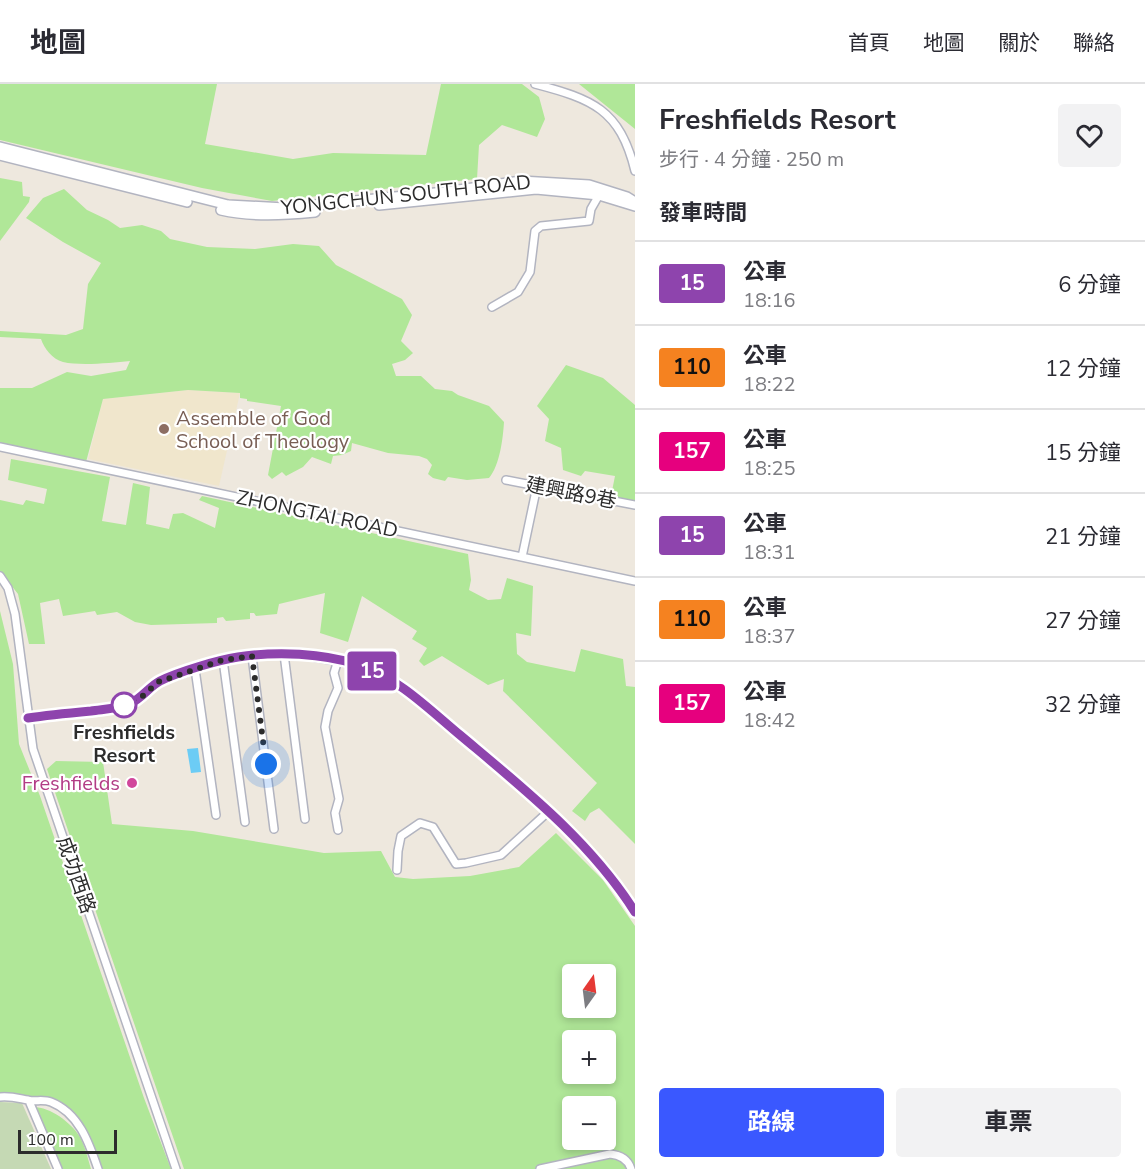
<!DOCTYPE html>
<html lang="zh-TW">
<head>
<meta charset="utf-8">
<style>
	:root { --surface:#fff; --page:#f2f2f3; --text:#2b2b33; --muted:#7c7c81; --line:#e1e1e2; --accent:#3a58ff }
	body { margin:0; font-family:"Nunito Sans","Noto Sans TC",sans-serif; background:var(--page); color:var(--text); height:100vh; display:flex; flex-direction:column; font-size:22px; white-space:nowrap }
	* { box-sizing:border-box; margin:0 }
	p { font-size:20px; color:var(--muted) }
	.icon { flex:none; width:33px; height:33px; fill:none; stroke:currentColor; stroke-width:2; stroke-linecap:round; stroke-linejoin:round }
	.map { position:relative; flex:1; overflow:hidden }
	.drawer { display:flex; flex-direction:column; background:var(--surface); width:510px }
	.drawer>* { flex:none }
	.badge { padding:0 12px; border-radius:4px; font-size:21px; line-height:39px }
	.needle { width:39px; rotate:14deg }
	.fabs { position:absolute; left:562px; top:880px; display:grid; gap:12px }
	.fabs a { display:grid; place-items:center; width:54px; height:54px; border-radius:6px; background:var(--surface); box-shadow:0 3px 9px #0003; font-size:30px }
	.scale { position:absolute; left:18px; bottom:15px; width:99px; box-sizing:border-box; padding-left:6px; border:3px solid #2c2c2c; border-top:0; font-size:16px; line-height:21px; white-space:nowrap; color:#2c2c2c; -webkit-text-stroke:4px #fff; paint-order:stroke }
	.you { position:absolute; width:30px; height:30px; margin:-15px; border:4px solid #fff; border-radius:50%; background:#1a73e8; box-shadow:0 0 0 9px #1a73e833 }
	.map>.badge { position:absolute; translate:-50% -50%; box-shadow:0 0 0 3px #fff }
	h2 { padding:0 24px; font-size:22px; line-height:54px }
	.round { display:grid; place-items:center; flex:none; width:63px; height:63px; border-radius:6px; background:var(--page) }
	.head { display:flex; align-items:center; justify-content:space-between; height:102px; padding:0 24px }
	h1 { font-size:28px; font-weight:700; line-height:45px }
	.button { display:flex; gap:12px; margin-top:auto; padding:12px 24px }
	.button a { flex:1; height:69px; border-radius:6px; background:var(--accent); color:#fff; font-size:24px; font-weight:700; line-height:69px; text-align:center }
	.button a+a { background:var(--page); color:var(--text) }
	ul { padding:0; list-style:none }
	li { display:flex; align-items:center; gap:18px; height:84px; padding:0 24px; border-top:2px solid var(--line) }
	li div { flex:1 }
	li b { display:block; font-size:22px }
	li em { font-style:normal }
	li .badge { min-width:66px; font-weight:700; text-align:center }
	header { display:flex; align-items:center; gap:36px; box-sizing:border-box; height:84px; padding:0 30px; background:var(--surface); border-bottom:2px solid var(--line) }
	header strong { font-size:28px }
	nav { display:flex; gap:33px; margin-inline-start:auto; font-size:21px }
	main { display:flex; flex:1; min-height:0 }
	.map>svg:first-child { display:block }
	.education { fill:#f0e6cc }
	.green { fill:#b0e798; fill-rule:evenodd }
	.cemetery { fill:#c5d9b4 }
	.water { fill:#6cccf5 }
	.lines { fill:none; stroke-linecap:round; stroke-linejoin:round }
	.street-casing { stroke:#b2b4c0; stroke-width:10 }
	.secondary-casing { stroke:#b2b4c0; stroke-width:12 }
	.street { stroke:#fff; stroke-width:7 }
	.secondary { stroke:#fff; stroke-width:9 }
	.line-casing { stroke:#fff; stroke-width:14 }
	.line { stroke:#8e44ad; stroke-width:9 }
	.walk { stroke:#2c2c2c; stroke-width:6; stroke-dasharray:0 10.8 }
	.education-dot { fill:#8d6e63; stroke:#fff; stroke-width:2 }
	.stop-dot { fill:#fff; stroke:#8e44ad; stroke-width:3 }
	.hotel-dot { fill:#d1479c; stroke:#fff; stroke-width:2 }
	.labels { text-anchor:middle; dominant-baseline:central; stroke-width:4.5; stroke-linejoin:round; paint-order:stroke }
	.street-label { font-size:20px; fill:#2c2c2c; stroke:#fff }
	.education-label { font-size:20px; fill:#785e54; stroke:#fff; text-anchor:start }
	.stop-label { font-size:20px; font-weight:bold; fill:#2c2c2c; stroke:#fff }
	.hotel-label { font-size:20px; fill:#b23c85; stroke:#fff; text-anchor:end }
</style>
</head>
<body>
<header>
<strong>地圖</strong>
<nav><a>首頁</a><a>地圖</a><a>關於</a><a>聯絡</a></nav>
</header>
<main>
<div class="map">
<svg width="635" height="1085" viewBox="0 0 635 1085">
	<rect width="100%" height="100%" fill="#eee8de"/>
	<path class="education" d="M 188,306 L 240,309 L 219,402 L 88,375 L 103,315 Z"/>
	<path class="green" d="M 0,0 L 217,0 L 205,60 L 293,75 L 333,69 L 426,71 L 441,0 L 522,0 L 539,13 L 545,35 L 537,53 L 502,41 L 479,61 L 477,95 L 272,117 L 202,104 L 0,56 Z
		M 579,0 L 635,0 L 635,45 Z
		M 0,94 L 22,98 L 23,112 L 30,113 L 29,118 L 0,157 Z
		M 64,105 L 87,126 L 108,136 L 120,144 L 142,141 L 161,147 L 170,155 L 207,163 L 255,165 L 293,160 L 319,162 L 336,181 L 402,215 L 412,231 L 401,257 L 413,269 L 405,276 L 392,280 L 396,292 L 421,292 L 435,305 L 452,307 L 458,311 L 489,322 L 504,338 C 503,354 500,381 489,394 L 467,396 L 448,393 L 445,397 L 433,394 L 428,390 L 432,381 L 427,375 L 419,372 L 388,369 L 352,359 L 351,367 L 342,371 L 333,372 L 331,380 L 312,373 L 303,383 L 286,392 L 282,388 L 272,395 L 268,391 L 281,322 L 247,317 L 247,315 L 240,314 L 240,309 L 188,306 L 103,315 L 86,378 L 0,362 L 0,304 L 32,304 L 67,288 L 91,292 L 126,286 L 130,277 C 111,279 80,282 63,278 C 52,275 44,264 41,255 L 0,253 L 0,247 L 66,251 L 83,245 L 88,200 L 101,179 L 63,158 L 26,134 L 43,114 Z
		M 566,281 L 603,294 L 635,321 L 635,417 L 611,412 L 615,392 L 585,387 L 581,392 L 563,386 L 561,364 L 545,357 L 549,335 L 537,322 Z
		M 11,375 L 110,393 L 102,437 L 126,441 L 133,399 L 150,403 L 146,440 L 169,445 L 173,430 L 183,429 L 215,444 L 219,424 L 199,416 L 202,412 L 468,470 L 471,496 L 469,506 L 488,516 L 501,515 L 507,494 L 533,502 L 531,552 L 516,549 L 517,570 L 527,578 L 575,588 L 581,565 L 623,575 L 626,602 L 635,603 L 635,760 L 599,724 L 590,729 L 585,737 L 572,727 L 597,699 L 503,607 L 504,595 L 488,601 L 442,572 L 424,582 L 419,577 L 427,564 L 412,555 L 417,547 L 362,512 L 348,558 L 320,549 L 325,509 L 279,520 L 277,530 L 256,532 L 254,529 L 250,529 L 250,535 L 226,537 L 223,533 L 217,534 L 217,539 L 151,541 L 135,538 L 117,528 L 97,531 L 95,527 L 63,532 L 59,515 L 40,519 L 45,560 L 29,560 L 18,510 L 0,487 L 0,416 L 23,421 L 26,416 L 44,420 L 47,405 L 8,396 Z
		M 0,527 L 13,580 L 19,660 L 40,712 L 144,1014 L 171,1085 L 101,1085 L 85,1045 L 55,1021 L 27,1012 L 0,1011 Z
		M 56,677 L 103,678 L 112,740 L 193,747 L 324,769 L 381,767 L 395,793 L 413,795 L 470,792 L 519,783 L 556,749 L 603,796 L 635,842 L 635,1085 L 184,1085 L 47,685 ZM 573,891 L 606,891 L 606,924 L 573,924 ZM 573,957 L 606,957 L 606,990 L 573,990 ZM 573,1023 L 606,1023 L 606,1056 L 573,1056 Z
		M 32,1023 C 49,1022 71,1038 80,1053 C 85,1062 88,1075 91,1085 L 60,1085 Z"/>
	<path class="cemetery" d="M 0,1018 L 22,1019 L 51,1085 L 0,1085 Z"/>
	<path class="water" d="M 198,664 L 201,688 L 191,689 L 187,665 Z"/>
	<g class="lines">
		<g class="street-casing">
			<path id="street" d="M 535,0 C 592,15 620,25 635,87
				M 492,223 L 518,208 L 530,188 L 535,147 L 541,142 L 589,137 L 591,125 L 599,111
				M 0,363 L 635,497
				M 506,396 L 635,421
				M 522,473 L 537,402
				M 0,492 L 8,504 L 15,530 L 33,665 L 176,1085
				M 284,570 L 305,735
				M 252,572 L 274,745
				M 223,576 L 245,738
				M 195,585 L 216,731
				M 28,634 L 114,624 L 131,620 L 158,598 L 223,576 L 240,573 L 284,570 L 308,572 L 359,581 L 377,589 L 411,611 L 516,697 L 586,763 L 635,828
				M 338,746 L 335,729 L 339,715 L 325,643 L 328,627 L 338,604 L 334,589 L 338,576
				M 397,786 L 398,767 L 401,752 L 420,739 L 433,743 L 456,780 L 466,779 L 501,771 L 549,727
				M 0,1013 C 11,1012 17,1014 28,1016 C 35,1018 43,1015 51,1018 C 79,1029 89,1059 98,1085
				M 29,1017 L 58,1085
				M 540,1085 L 610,1070 C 620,1071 628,1075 631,1085"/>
		</g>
		<g class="secondary-casing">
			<path id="secondary" d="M 0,63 L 228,121 L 285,124 L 445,108 L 521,97 L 589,101 L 627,113 L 635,118
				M 0,71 L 187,118
				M 379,121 L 536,105 L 599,111 L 635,122
				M 221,126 C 252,133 284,131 315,128"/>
		</g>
		<use href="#street" class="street"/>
		<use href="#secondary" class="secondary"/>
	</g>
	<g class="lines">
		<g class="line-casing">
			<path id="line" d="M 28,634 C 49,631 70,629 91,627 C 104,625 119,625 131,619 C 142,614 150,602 160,597 C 178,588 218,576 238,573 C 277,567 322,569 360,581 C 398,594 430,626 460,651 C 523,704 590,757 635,828"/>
		</g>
		<use href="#line" class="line"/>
		<path class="walk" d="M 124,621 L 131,620 L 144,611 L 158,598 L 223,576 L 252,572 L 266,680"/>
	</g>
	<circle class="education-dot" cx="164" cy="345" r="6"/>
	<circle class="stop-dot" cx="124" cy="621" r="12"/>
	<circle class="hotel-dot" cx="132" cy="699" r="6"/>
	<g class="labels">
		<g class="street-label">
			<text transform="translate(406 111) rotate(-6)">YONGCHUN SOUTH ROAD</text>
			<text transform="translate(571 409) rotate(11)">建興路9巷</text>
			<text transform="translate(317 430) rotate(12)">ZHONGTAI ROAD</text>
			<text transform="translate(76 791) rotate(71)">成功西路</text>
		</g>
		<g class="education-label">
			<text x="176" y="334">Assemble of God<tspan x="176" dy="23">School of Theology</tspan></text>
		</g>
		<g class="stop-label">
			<text x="124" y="648">Freshfields<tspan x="124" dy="23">Resort</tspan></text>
		</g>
		<g class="hotel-label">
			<text x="120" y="699">Freshfields</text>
		</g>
	</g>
</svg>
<div class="fabs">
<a><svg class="needle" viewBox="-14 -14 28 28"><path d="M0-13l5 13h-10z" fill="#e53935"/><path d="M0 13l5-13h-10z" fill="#7c7c81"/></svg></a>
<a>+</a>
<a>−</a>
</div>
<div class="scale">100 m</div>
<div class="you" style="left:266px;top:680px"></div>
<b class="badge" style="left:372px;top:587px;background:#8e44ad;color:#fff">15</b>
</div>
<section class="drawer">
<div class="head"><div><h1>Freshfields Resort</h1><p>步行 · 4 分鐘 · 250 m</p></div><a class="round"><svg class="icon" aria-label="heart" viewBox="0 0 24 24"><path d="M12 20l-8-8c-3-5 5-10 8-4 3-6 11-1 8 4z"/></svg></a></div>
<h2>發車時間</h2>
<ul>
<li><span class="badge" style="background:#8e44ad;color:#fff">15</span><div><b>公車</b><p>18:16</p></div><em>6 分鐘</em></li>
<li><span class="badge" style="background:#f58220;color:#111">110</span><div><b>公車</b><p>18:22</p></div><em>12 分鐘</em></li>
<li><span class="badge" style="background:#e6007e;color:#fff">157</span><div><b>公車</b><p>18:25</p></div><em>15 分鐘</em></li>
<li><span class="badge" style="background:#8e44ad;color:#fff">15</span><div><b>公車</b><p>18:31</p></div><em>21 分鐘</em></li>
<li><span class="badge" style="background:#f58220;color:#111">110</span><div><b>公車</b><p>18:37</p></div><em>27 分鐘</em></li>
<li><span class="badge" style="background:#e6007e;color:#fff">157</span><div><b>公車</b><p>18:42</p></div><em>32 分鐘</em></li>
</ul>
<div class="button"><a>路線</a><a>車票</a></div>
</section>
</main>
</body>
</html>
